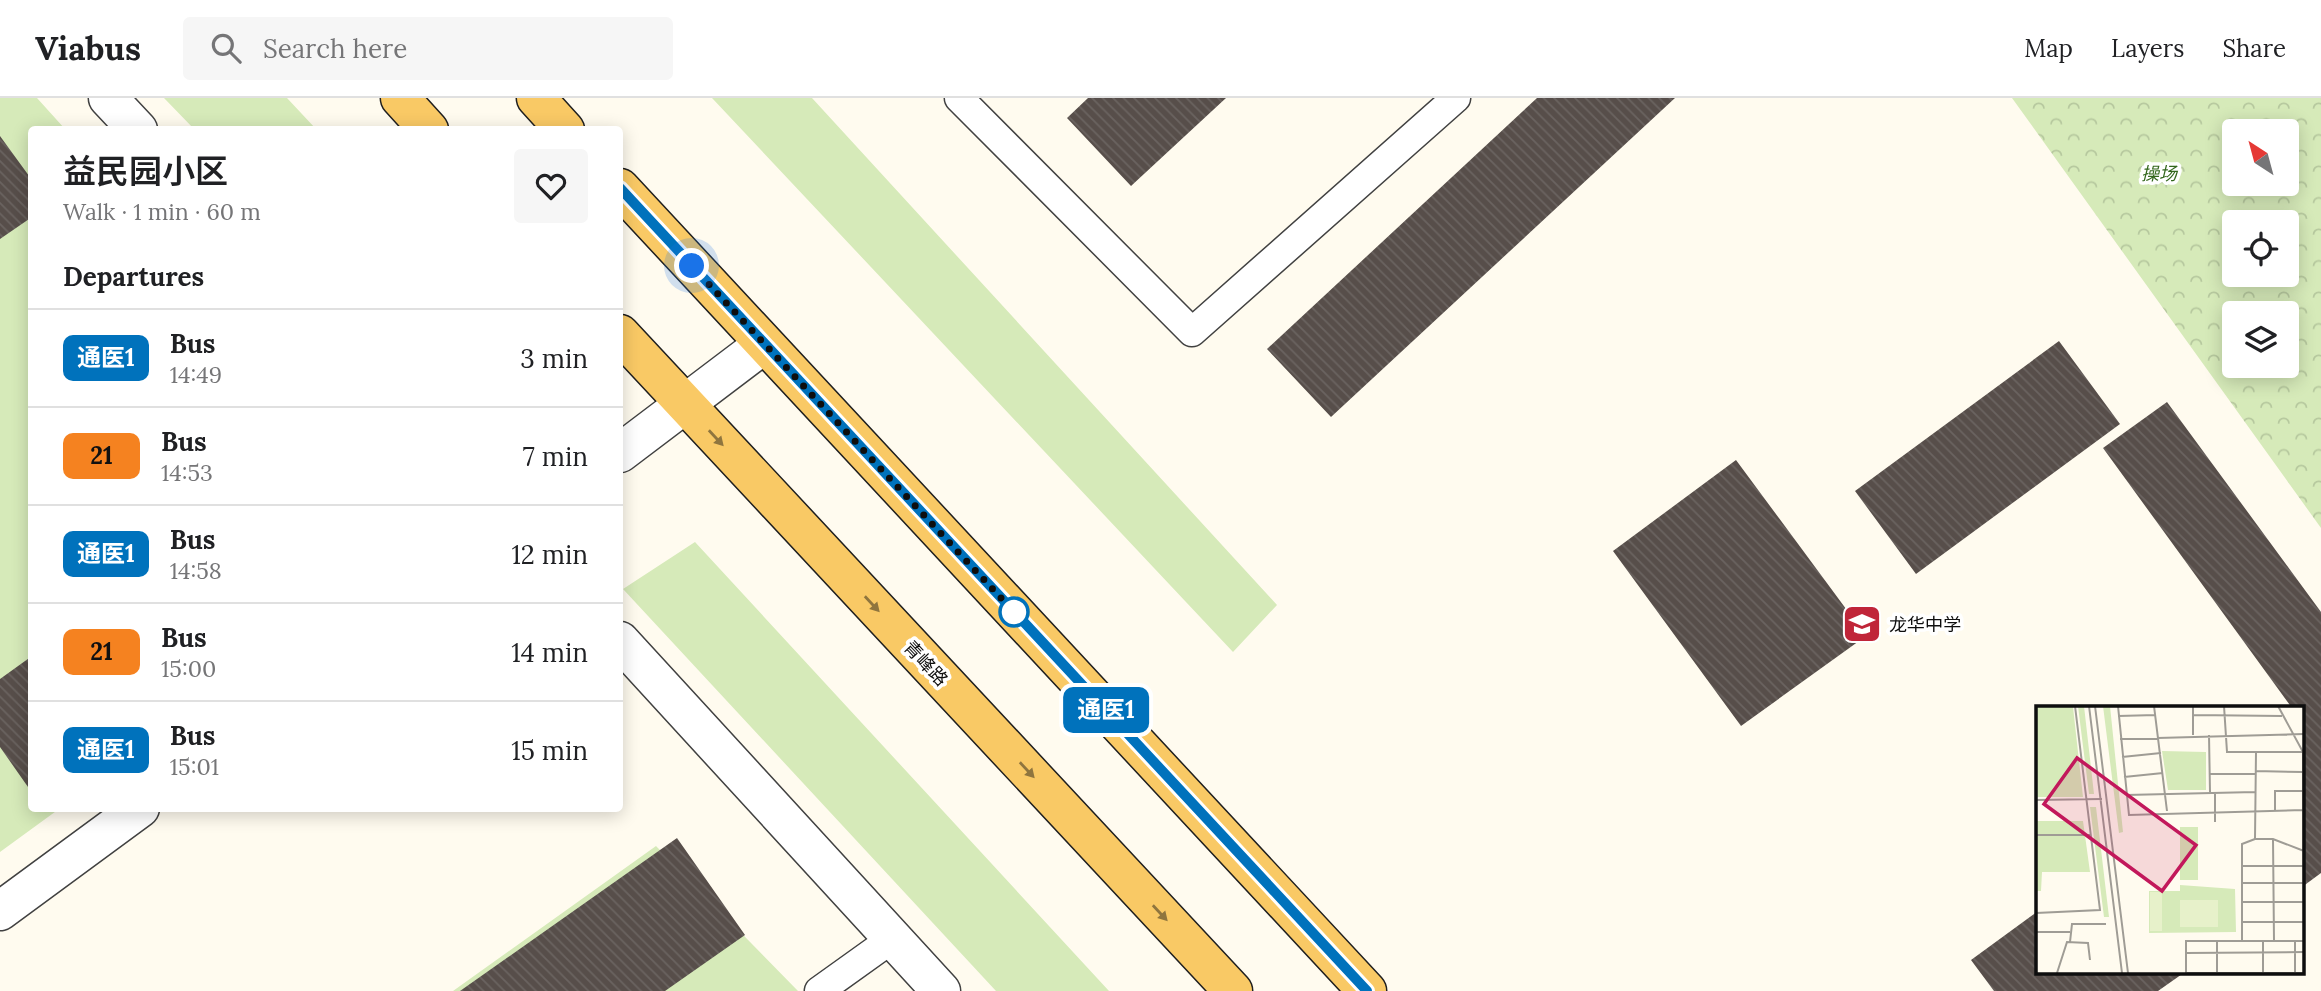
<!DOCTYPE html>
<html lang="en">
<head>
<meta charset="utf-8">
<style>
	:root { --surface:#fff; --page:#f6f6f6; --text:#202124; --muted:#757577; --line:#e0e0e0 }
	body { margin:0; font-family:Lora,"Noto Sans SC",serif; background:var(--page); color:var(--text); height:100vh; display:flex; flex-direction:column; font-size:26px; white-space:nowrap }
	* { box-sizing:border-box; margin:0 }
	p { font-size:23px; color:var(--muted) }
	.icon { flex:none; width:38px; height:38px; fill:none; stroke:currentColor; stroke-width:2; stroke-linecap:round; stroke-linejoin:round }
	.map { position:relative; flex:1; overflow:hidden }
	.sheet { position:absolute; left:28px; top:28px; width:595px; height:686px; display:flex; flex-direction:column; background:var(--surface); border-radius:7px; box-shadow:0 4px 18px #0003 }
	.sheet>* { flex:none }
	.badge { padding:0 14px; border-radius:10px; font-size:24px; line-height:46px }
	.needle { width:46px; rotate:324deg }
	.tools { position:absolute; left:2222px; top:21px; display:grid; gap:14px }
	.tools a { display:grid; place-items:center; width:77px; height:77px; border-radius:7px; background:var(--surface); box-shadow:0 4px 18px #0003; font-size:35px }
	.you { position:absolute; width:35px; height:35px; margin:-18px; border:5px solid #fff; border-radius:50%; background:#1a73e8; box-shadow:0 0 0 10px #1a73e833 }
	.map>.badge { position:absolute; translate:-50% -50%; box-shadow:0 0 0 4px #fff }
	h2 { padding:0 35px; font-size:26px; line-height:63px }
	.round { display:grid; place-items:center; flex:none; width:74px; height:74px; border-radius:7px; background:var(--page) }
	.overview { display:flex; align-items:center; justify-content:space-between; height:119px; padding:0 35px }
	h1 { font-size:33px; font-weight:600; line-height:52px }
	ul { padding:0; list-style:none }
	li { display:flex; align-items:center; gap:21px; height:98px; padding:0 35px; border-top:2px solid var(--line) }
	li div { flex:1 }
	li b { display:block; font-size:26px }
	li em { font-style:normal }
	li .badge { min-width:77px; font-weight:700; text-align:center }
	header { display:flex; align-items:center; gap:42px; box-sizing:border-box; height:98px; padding:0 35px; background:var(--surface); border-bottom:2px solid var(--line) }
	header strong { font-size:33px }
	nav { display:flex; gap:38px; margin-inline-start:auto; font-size:24px }
	.search { width:490px; height:63px; background:var(--page); display:flex; align-items:center; gap:18px; box-sizing:border-box; padding:0 24px; border-radius:7px; color:var(--muted); font-size:26px }
	.map>svg:first-child { display:block }
	.grass { fill:#d6eab9 }
	.park { fill:url(#park-crowns); fill-rule:evenodd }
	.building { fill:url(#building-back-hatch) }
	.lines { fill:none; stroke-linecap:round; stroke-linejoin:round }
	.service-casing { stroke:#414141; stroke-width:31 }
	.minor-casing { stroke:#414141; stroke-width:41 }
	.primary-casing { stroke:#1f1f1f; stroke-width:41 }
	.service { stroke:#fff; stroke-width:28 }
	.minor { stroke:#fff; stroke-width:38 }
	.primary { stroke:#f9c965; stroke-width:38 }
	.oneway { fill:#8f753e }
	.line-casing { stroke:#fff; stroke-width:16 }
	.line { stroke:#0072bc; stroke-width:10 }
	.walk { stroke:#0e0e0e; stroke-width:7; stroke-dasharray:0 12.6 }
	.stop-dot { fill:#fff; stroke:#0072bc; stroke-width:3.5 }
	.labels { text-anchor:middle; dominant-baseline:central; stroke-width:7; stroke-linejoin:round; paint-order:stroke }
	.park-label { font-size:18px; font-style:italic; fill:#33671d; stroke:#fff }
	.poi-label { font-size:18px; fill:#0e0e0e; stroke:#fff; text-anchor:start }
	.street-label { font-size:18px; fill:#0e0e0e; stroke:#fff }
	.inset-road { fill:none; stroke:#9f9c95; stroke-width:2 }
	.view { fill:#c2185b; fill-opacity:0.15; stroke:#c2185b; stroke-width:3.5 }
	.inset-edge { fill:none; stroke:#0e0e0e; stroke-width:3.5 }
</style>
</head>
<body>
<header>
<strong>Viabus</strong>
<div class="search"><svg class="icon" aria-label="search" viewBox="0 0 24 24"><circle cx="10" cy="10" r="6"/><path d="M15 15l6 6"/></svg>Search here</div>
<nav><a>Map</a><a>Layers</a><a>Share</a></nav>
</header>
<div class="map">
<svg width="2321" height="893" viewBox="0 0 2321 893">
	<defs>
		<pattern id="park-crowns" width="20" height="18" patternUnits="userSpaceOnUse" patternTransform="scale(1.75)"><rect width="20" height="18" fill="#d6eab9"/><path d="M2 6a3 3 0 1 1 6 0M12 15a3 3 0 1 1 6 0" fill="none" stroke="#b6c89e"/></pattern>
		<pattern id="building-back-hatch" width="6" height="6" patternUnits="userSpaceOnUse" patternTransform="scale(1.75)"><rect width="6" height="6" fill="#574e4a"/><path d="M-1 5l2 2M0 0l6 6M5-1l2 2" fill="none" stroke="#6a6360"/></pattern>
	</defs>
	<rect width="100%" height="100%" fill="#fffbef"/>
	<path class="grass" d="M 0,0 L 37,0 L 65,31 L 32,32 L 32,710 L 59,711 L 0,754 Z
		M 164,0 L 287,0 L 316,31 L 194,31 Z
		M 712,0 L 812,0 L 1277,507 L 1233,554 Z
		M 695,444 L 1109,893 L 996,893 L 623,491 Z
		M 656,748 L 798,893 L 453,893 Z"/>
	<path class="park" d="M 2012,0 L 2321,0 L 2321,430 ZM 2235,33 L 2287,33 L 2287,86 L 2235,86 ZM 2235,124 L 2287,124 L 2287,177 L 2235,177 ZM 2235,215 L 2287,215 L 2287,268 L 2235,268 Z"/>
	<path class="building" d="M 1088,0 L 1226,0 L 1131,88 L 1067,20 Z
		M 1537,0 L 1675,0 L 1331,319 L 1267,251 Z
		M 0,38 L 32,82 L 32,119 L 0,141 Z
		M 2059,243 L 2120,326 L 1916,476 L 1855,393 Z
		M 2167,304 L 2321,514 L 2321,775 L 2302,789 L 2302,610 L 2292,610 L 2103,350 Z
		M 1736,362 L 1866,538 L 1741,628 L 1613,453 Z
		M 32,558 L 32,686 L 28,689 L 0,649 L 0,581 Z
		M 677,740 L 745,837 L 665,893 L 460,893 Z
		M 2038,813 L 2038,874 L 2185,874 L 2158,893 L 1994,893 L 1971,862 Z"/>
	<g class="lines">
		<g class="service-casing">
			<path id="service" d="M 959,0 L 1192,234 L 1456,0
				M 819,893 L 893,840"/>
		</g>
		<g class="minor-casing">
			<path id="minor" d="M 108,0 L 138,32
				M 620,355 L 764,246
				M 620,543 L 941,893
				M 0,813 L 140,710"/>
		</g>
		<g class="primary-casing">
			<path id="primary" d="M 400,0 L 429,32
				M 536,0 L 565,32
				M 620,90 L 1367,893
				M 620,236 L 1233,893"/>
		</g>
		<use href="#service" class="service"/>
		<use href="#minor" class="minor"/>
		<use href="#primary" class="primary"/>
	</g>
	<defs><path id="oneway-solid" d="M-6-.8H1V-3.2L6.5 0L1 3.2V.8H-6Z" transform="scale(1.75)"/></defs>
	<g class="oneway">
		<use href="#oneway-solid" transform="translate(716 340) rotate(47)"/>
		<use href="#oneway-solid" transform="translate(872 506) rotate(47)"/>
		<use href="#oneway-solid" transform="translate(1027 672) rotate(47)"/>
		<use href="#oneway-solid" transform="translate(1160 815) rotate(47)"/>
	</g>
	<g class="lines">
		<g class="line-casing">
			<path id="line" d="M 620,90 L 1367,893"/>
		</g>
		<use href="#line" class="line"/>
		<path class="walk" d="M 692,168 L 1014,514"/>
	</g>
	<defs>
		<g id="school-square" transform="scale(2.0125)"><rect x="-9" y="-9" width="18" height="18" rx="4" fill="#c02539" stroke="#fff"/><path d="M0-5L7-2L0 1L-7-2ZM-4 1L0 2.5L4 1V4Q0 6-4 4Z" fill="#fff"/></g>
	</defs>
	<g fill-rule="evenodd">
		<use href="#school-square" x="1862" y="526"/>
	</g>
	<circle class="stop-dot" cx="1014" cy="514" r="14"/>
	<g class="labels">
		<g class="park-label">
			<text x="2159" y="75">操场</text>
		</g>
		<g class="poi-label">
			<text x="1889" y="526">龙华中学</text>
		</g>
		<g class="street-label">
			<text transform="translate(926 565) rotate(47)">青峰路</text>
		</g>
	</g>
	<g transform="translate(2036 608)">
		<rect width="268" height="268" fill="#fffbef"/>
		<path d="M 0,0 L 37,1 L 47,91 L 0,91 ZM 42,0 L 48,0 L 58,88 L 53,88 ZM 67,0 L 74,0 L 87,126 L 83,127 ZM 54,101 L 60,101 L 73,211 L 68,211 ZM 0,115 L 47,115 L 54,166 L 6,166 L 5,185 L 0,185 Z" fill="#d6eab9"/>
		<path d="M 126,45 L 170,46 L 170,84 L 132,84 ZM 144,121 L 162,121 L 162,174 L 144,174 ZM 144,179 L 199,183 L 200,226 L 113,227 L 113,185 L 144,185 Z" fill="#d6eab9"/>
		<path d="M 114,186 L 126,186 L 126,225 L 114,225 ZM 144,194 L 182,194 L 182,221 L 144,221 Z" fill="#e7f1ca"/>
		<path class="inset-road" d="M 53,0 L 86,267M 59,0 L 92,267M 82,0 L 93,109 L 267,104M 118,0 L 131,105M 157,0 L 157,29M 188,0 L 191,46 L 268,46M 157,9 L 246,10M 82,10 L 120,9M 173,29 L 174,86M 84,33 L 268,28M 86,51 L 125,47M 219,65 L 267,66M 173,68 L 219,68M 88,71 L 127,67M 90,89 L 219,86M 0,94 L 66,93M 239,105 L 239,85 L 268,85M 179,116 L 179,86M 0,129 L 55,129M 219,133 L 237,133 L 268,145M 237,133 L 238,235M 206,160 L 268,160M 206,177 L 268,177M 206,196 L 268,196M 0,207 L 64,204 L 39,0M 206,216 L 268,216M 0,226 L 34,226M 206,235 L 206,138 L 219,133 L 220,46M 34,236 L 36,218 L 70,218M 150,247 L 268,246M 21,267 L 31,236 L 52,237 L 54,254M 150,267 L 150,235 L 268,235 L 267,46 L 242,0M 150,267 L 268,267M 181,267 L 181,235M 227,267 L 227,235M 259,267 L 259,235"/>
		<path class="view" d="M 41,52 L 160,139 L 126,185 L 8,98 Z"/>
		<rect width="268" height="268" class="inset-edge"/>
	</g>
</svg>
<div class="tools">
<a><svg class="needle" viewBox="-14 -14 28 28"><path d="M0-13l5 13h-10z" fill="#e53935"/><path d="M0 13l5-13h-10z" fill="#757577"/></svg></a>
<a><svg class="icon" aria-label="locate" viewBox="0 0 24 24"><circle cx="12" cy="12" r="6"/><path d="M12 2v4M12 18v4M2 12h4M18 12h4"/></svg></a>
<a><svg class="icon" aria-label="layers" viewBox="0 0 24 24"><path d="M12 4l9 5-9 5-9-5zM3 14l9 5 9-5"/></svg></a>
</div>
<div class="you" style="left:692px;top:168px"></div>
<b class="badge" style="left:1106px;top:612px;background:#0072bc;color:#fff">通医1</b>
<section class="sheet">
<div class="overview"><div><h1>益民园小区</h1><p>Walk · 1 min · 60 m</p></div><a class="round"><svg class="icon" aria-label="heart" viewBox="0 0 24 24"><path d="M12 20l-8-8c-3-5 5-10 8-4 3-6 11-1 8 4z"/></svg></a></div>
<h2>Departures</h2>
<ul>
<li><span class="badge" style="background:#0072bc;color:#fff">通医1</span><div><b>Bus</b><p>14:49</p></div><em>3 min</em></li>
<li><span class="badge" style="background:#f58220;color:#111">21</span><div><b>Bus</b><p>14:53</p></div><em>7 min</em></li>
<li><span class="badge" style="background:#0072bc;color:#fff">通医1</span><div><b>Bus</b><p>14:58</p></div><em>12 min</em></li>
<li><span class="badge" style="background:#f58220;color:#111">21</span><div><b>Bus</b><p>15:00</p></div><em>14 min</em></li>
<li><span class="badge" style="background:#0072bc;color:#fff">通医1</span><div><b>Bus</b><p>15:01</p></div><em>15 min</em></li>
</ul>
</section>
</div>
</body>
</html>
